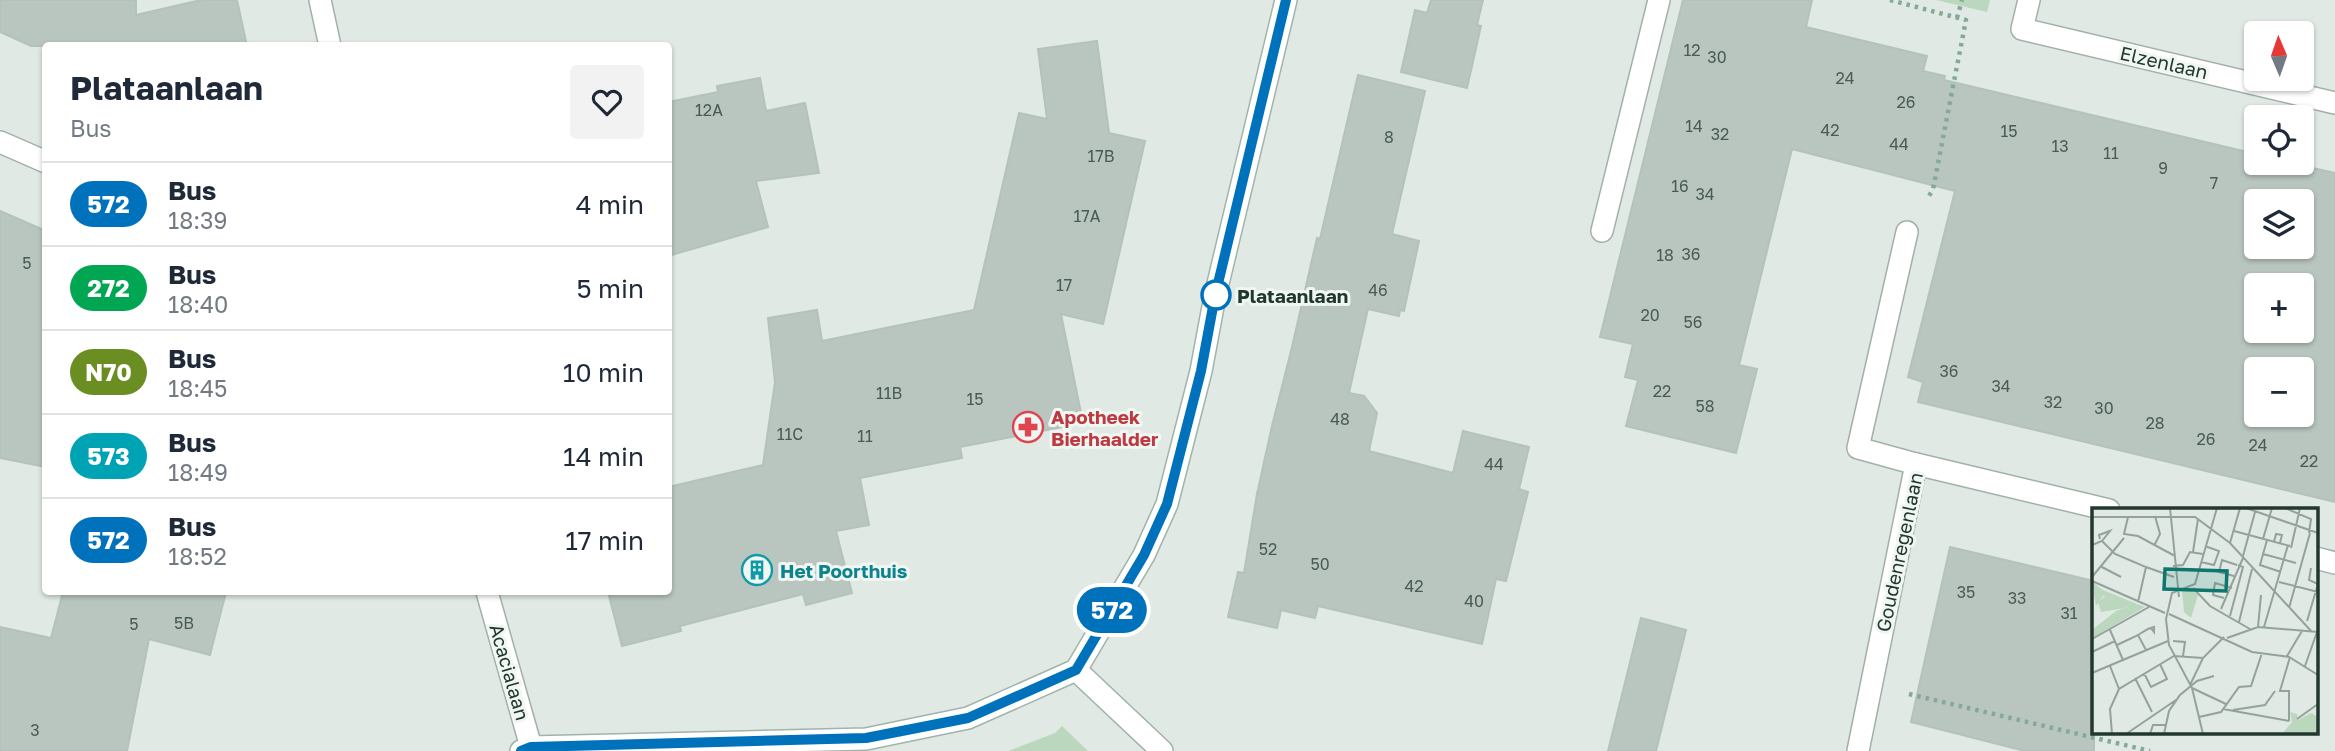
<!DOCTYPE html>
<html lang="en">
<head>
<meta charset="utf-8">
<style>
	:root { --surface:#fff; --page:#f2f2f3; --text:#1f2937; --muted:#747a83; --line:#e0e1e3 }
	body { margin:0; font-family:"Golos Text",sans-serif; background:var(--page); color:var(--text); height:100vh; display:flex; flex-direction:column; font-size:26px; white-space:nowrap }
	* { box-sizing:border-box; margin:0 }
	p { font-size:23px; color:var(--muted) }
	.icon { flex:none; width:38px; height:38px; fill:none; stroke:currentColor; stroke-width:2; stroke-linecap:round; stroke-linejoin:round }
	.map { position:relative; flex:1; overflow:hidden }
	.side { position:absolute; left:42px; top:42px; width:630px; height:553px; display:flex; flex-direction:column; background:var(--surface); border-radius:7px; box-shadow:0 2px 5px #0004 }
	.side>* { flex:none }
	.badge { padding:0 14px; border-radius:23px; font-size:24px; line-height:46px }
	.needle { width:46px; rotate:358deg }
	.tools { position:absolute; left:2244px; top:21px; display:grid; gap:14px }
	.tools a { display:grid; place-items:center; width:70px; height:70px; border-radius:7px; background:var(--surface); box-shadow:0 2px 5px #0004; font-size:35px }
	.map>.badge { position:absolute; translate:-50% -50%; box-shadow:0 0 0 4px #fff }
	.round { display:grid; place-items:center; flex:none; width:74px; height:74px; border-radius:7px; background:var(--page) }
	.summary { display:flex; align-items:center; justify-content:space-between; height:119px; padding:0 28px }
	h1 { font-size:33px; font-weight:700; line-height:52px }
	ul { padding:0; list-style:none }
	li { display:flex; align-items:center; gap:21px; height:84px; padding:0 28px; border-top:2px solid var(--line) }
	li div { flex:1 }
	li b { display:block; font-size:26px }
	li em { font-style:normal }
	li .badge { min-width:77px; font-weight:700; text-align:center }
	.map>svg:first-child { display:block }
	.green { fill:#bbd8bf }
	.building { fill:#b9c6bf; stroke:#b3c2ba; stroke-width:2; fill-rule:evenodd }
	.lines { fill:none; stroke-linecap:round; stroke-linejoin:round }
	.lane-casing { stroke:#a3b0aa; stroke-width:24 }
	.street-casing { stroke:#a3b0aa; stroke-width:24 }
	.secondary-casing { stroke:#a0b4aa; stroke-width:24 }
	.path { stroke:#83aa99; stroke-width:4.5; stroke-dasharray:3.5 5; stroke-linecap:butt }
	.lane { stroke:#fff; stroke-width:21 }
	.street { stroke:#fff; stroke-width:21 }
	.secondary { stroke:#fff; stroke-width:21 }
	.line-casing { stroke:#fff; stroke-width:16 }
	.line { stroke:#0072bc; stroke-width:10 }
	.stop-dot { fill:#fff; stroke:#0072bc; stroke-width:3.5 }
	.labels { text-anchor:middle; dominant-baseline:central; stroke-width:6; stroke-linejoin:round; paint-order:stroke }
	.number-label { font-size:16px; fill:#485c53 }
	.street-label { font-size:19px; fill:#22382f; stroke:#f0f6f2 }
	.stop-label { font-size:19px; font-weight:bold; fill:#22382f; stroke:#f0f6f2; text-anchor:start }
	.health-label { font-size:19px; font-weight:bold; fill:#be3a42; stroke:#f0f6f2; text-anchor:start }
	.culture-label { font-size:19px; font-weight:bold; fill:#0d838f; stroke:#f0f6f2; text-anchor:start }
	.inset-road { fill:none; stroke:#94a29c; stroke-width:2 }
	.view { fill:#0f766e; fill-opacity:0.15; stroke:#0f766e; stroke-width:3.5 }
	.inset-edge { fill:none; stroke:#22382f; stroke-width:3.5 }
</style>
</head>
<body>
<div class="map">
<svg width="2335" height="751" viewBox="0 0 2335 751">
	<rect width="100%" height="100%" fill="#e0e9e4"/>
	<path class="green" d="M 1936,0 L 1990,0 L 1987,12 Z
		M 1062,726 L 1088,751 L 1008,751 L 1055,733 Z"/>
	<path class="building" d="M 0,0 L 136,0 L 136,15 L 201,0 L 237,0 L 247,46 L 31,46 L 0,32 Z
		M 1431,0 L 1483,0 L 1477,25 L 1481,26 L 1467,88 L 1401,72 L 1415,10 L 1427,13 Z
		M 1683,0 L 1812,0 L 1806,27 L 1927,56 L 1923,71 L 1945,76 L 1944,80 L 2256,154 L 2256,163 L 2291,163 L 2335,173 L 2335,502 L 1918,402 L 1923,382 L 1908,377 L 1955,191 L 1792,149 L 1739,365 L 1757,369 L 1736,453 L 1626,426 L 1638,380 L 1625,377 L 1633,344 L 1600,337 ZM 2256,201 L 2301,201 L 2301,247 L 2256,247 ZM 2256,285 L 2301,285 L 2301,331 L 2256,331 ZM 2256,369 L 2301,369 L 2301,415 L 2256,415 Z
		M 1097,41 L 1109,133 L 1145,141 L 1103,324 L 1061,314 L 1083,423 L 960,447 L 962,458 L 860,478 L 869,525 L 836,531 L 852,593 L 806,605 L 803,594 L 680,626 L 681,631 L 622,646 L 608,592 L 668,592 L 668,487 L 763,465 L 775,382 L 768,318 L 817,310 L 822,341 L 974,310 L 1019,113 L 1047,119 L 1038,49 Z
		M 1358,75 L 1425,91 L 1392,234 L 1419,241 L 1404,311 L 1400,310 L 1399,316 L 1368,309 L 1349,393 L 1364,396 L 1377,413 L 1369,451 L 1453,473 L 1463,431 L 1529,447 L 1519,489 L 1528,492 L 1506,581 L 1496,579 L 1482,644 L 1318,606 L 1315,618 L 1281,610 L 1277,628 L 1228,617 L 1238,572 L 1244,573 L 1257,494 L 1272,426 L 1292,347 L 1317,238 L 1320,239 Z
		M 760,78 L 766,111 L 805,103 L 819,173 L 756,181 L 768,227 L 668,256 L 668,102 L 718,92 L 717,86 Z
		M 0,211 L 46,231 L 46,467 L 0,458 Z
		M 1950,547 L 2094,581 L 2094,751 L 2025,751 L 1911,722 Z
		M 63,592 L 226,592 L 210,655 L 149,639 L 127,751 L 0,751 L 0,627 L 51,638 Z
		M 1641,618 L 1686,630 L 1656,751 L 1608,751 Z"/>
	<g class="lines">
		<g class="lane-casing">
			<path id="lane" d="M 1602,231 L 1659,0
				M 1907,232 L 1858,448 L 1916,464"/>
		</g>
		<g class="street-casing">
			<path id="street" d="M 320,0 L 330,46
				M 2029,0 L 2022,29 L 2335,103
				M 0,142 L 46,162
				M 2316,558 L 2335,563
				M 487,592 L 531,747 L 534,751
				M 1076,670 L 1162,751
				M 1858,751 L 1916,464 L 2109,510"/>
		</g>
		<g class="secondary-casing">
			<path id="secondary" d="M 521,751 L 531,747 L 866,739 L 968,718 L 1076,670 L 1144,555 L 1167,504 L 1201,371 L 1215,296 L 1286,0"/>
		</g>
		<path class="path" d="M 1890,0 L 1966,20 L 1933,189 L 1928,198
			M 1957,18 L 1962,0
			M 1909,694 L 2150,751"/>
		<use href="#lane" class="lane"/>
		<use href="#street" class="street"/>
		<use href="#secondary" class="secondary"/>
	</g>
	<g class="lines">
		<g class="line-casing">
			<path id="line" d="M 521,751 L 531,747 L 866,738 L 968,718 L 1076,670 L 1144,555 L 1167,504 L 1201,371 L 1215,296 L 1286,0"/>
		</g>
		<use href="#line" class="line"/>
	</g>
	<defs>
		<g id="pharmacy-ring" transform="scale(1.575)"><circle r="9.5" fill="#f0f6f2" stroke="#e0444e" stroke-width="1.5"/><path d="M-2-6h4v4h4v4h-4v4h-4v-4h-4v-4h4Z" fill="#e0444e"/></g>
		<g id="building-ring" transform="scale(1.575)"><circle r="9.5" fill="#f0f6f2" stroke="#0f9aa8" stroke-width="1.5"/><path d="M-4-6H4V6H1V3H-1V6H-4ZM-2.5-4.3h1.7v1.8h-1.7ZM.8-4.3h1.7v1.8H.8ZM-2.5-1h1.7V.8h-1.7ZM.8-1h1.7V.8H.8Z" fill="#0f9aa8"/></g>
	</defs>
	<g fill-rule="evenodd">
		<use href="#pharmacy-ring" x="1028" y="427"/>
		<use href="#building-ring" x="757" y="570"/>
	</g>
	<circle class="stop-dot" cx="1216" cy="295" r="14"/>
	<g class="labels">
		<g class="number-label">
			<text x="1692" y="50">12</text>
			<text x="1717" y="57">30</text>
			<text x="1845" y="78">24</text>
			<text x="1906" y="102">26</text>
			<text x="709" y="110">12A</text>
			<text x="1694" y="126">14</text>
			<text x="1830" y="130">42</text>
			<text x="2009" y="131">15</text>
			<text x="1720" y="134">32</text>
			<text x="1389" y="137">8</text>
			<text x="1899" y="144">44</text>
			<text x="2060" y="146">13</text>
			<text x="2111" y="153">11</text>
			<text x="1101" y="156">17B</text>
			<text x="2163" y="168">9</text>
			<text x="2214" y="183">7</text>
			<text x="1680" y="186">16</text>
			<text x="1705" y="194">34</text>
			<text x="1087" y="216">17A</text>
			<text x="1691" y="254">36</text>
			<text x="1665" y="255">18</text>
			<text x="27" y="263">5</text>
			<text x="1064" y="285">17</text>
			<text x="1378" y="290">46</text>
			<text x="1650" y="315">20</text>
			<text x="1693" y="322">56</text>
			<text x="1949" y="371">36</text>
			<text x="2001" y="386">34</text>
			<text x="1662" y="391">22</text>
			<text x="889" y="393">11B</text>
			<text x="975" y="399">15</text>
			<text x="2053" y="402">32</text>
			<text x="1705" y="406">58</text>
			<text x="2104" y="408">30</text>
			<text x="1340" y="419">48</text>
			<text x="2155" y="423">28</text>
			<text x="790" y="434">11C</text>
			<text x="865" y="436">11</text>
			<text x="2206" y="439">26</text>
			<text x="2258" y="445">24</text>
			<text x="2309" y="461">22</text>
			<text x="1494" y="464">44</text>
			<text x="1268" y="549">52</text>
			<text x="1320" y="564">50</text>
			<text x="1414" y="586">42</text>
			<text x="1966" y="592">35</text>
			<text x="2017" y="598">33</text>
			<text x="1474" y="601">40</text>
			<text x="2069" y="613">31</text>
			<text x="184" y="623">5B</text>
			<text x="134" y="624">5</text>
			<text x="35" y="730">3</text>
		</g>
		<g class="street-label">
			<text transform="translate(2164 62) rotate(13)">Elzenlaan</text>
			<text transform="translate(1899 552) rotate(-78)">Goudenregenlaan</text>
			<text transform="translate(510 672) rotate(74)">Acacialaan</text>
		</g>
		<g class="stop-label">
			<text x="1237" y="295">Plataanlaan</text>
		</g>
		<g class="health-label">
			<text x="1051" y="416">Apotheek<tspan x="1051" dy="22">Bierhaalder</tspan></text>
		</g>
		<g class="culture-label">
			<text x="780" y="570">Het Poorthuis</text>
		</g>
	</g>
	<g transform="translate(2092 508)">
		<rect width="226" height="226" fill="#e0e9e4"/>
		<path d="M 0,74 L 11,82 L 45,96 L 36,100 L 11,88 L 4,98 ZM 100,81 L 106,87 L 99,110 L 92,104 L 90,83 ZM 12,89 L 31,96 L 34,100 L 9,104 L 6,94 ZM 46,96 L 53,99 L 2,129 L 0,122 L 24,103 ZM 198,204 L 205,206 L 206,212 L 219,205 L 226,209 L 226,226 L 190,226 L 200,214 Z" fill="#bbd8bf"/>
		<path class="inset-road" d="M 78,0 L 87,89M 154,0 L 226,25M 193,0 L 219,11 L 217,25M 0,9 L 103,9 L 138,35 L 220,124M 36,9 L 32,26 L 46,28 L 83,48M 142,23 L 198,38M 171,31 L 180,0M 175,32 L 168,57 L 189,64M 10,33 L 23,46 L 54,59 L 46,94M 182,34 L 184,26 L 190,27 L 188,35M 138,35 L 148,0M 63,36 L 68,26 L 63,8M 0,37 L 10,33 L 18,23 L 7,27 L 8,31M 199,40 L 208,0M 101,44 L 106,11M 171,46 L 204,55M 151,48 L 163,4M 109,54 L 122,57 L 127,43 L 113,38M 8,58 L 29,69M 81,58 L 91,57 L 98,44 L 111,46M 54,59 L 82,69M 219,60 L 217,72 L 226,76M 142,68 L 127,64 L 130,52 L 145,57M 0,69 L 32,30M 0,73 L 73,105M 187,74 L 226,84M 101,80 L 118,98 L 158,121M 132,90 L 121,87 L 123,75 L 140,80M 197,100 L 218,25M 129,101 L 151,50M 77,106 L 160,144 L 197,149 L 226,167M 138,108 L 151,59 L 146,57M 215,113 L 226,76M 147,114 L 160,61M 166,119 L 169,87M 172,119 L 196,37M 18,122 L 31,152M 46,127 L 56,121 L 62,119 L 62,124 L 59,120M 135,130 L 166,119 L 226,124M 0,131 L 57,99M 81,133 L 93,134 L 91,148M 25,137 L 46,127 L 54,142M 0,144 L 23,133M 195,148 L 210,123M 18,158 L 27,181M 213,158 L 225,124M 0,165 L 76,133M 52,165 L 59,179 L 75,171 L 68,156M 43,170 L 60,204M 98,177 L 111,150 L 132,129M 100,180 L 134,196M 131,201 L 197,213M 141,202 L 173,197 L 183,183M 107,209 L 129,204 L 147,179 L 159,178 L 170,145M 205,211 L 226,196M 197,213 L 197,183 L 188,183 L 198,149M 20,226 L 18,201 L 27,181 L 82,148 L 111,150M 34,226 L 84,192M 58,226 L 61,217 L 73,217M 72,226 L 77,203 L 88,187 L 105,173 L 122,168M 111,226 L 100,180 L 77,137 L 74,111 L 80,85 L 103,76 L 125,0M 111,226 L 136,226"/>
		<path class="view" d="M 73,61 L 135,63 L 134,83 L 72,81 Z"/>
		<rect width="226" height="226" class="inset-edge"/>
	</g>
</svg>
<div class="tools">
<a><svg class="needle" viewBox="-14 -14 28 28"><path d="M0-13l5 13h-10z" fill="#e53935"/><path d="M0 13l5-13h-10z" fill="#747a83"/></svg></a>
<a><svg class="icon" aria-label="locate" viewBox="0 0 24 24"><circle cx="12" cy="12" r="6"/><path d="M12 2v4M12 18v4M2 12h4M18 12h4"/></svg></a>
<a><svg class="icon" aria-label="layers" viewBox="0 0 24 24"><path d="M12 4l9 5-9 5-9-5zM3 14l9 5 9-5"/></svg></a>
<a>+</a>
<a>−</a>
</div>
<b class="badge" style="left:1112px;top:610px;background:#0072bc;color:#fff">572</b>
<section class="side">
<div class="summary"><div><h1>Plataanlaan</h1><p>Bus</p></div><a class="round"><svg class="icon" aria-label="heart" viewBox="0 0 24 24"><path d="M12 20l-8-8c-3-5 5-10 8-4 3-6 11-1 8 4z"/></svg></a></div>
<ul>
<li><span class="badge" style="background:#0072bc;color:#fff">572</span><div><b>Bus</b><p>18:39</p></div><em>4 min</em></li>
<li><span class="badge" style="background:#00a651;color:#fff">272</span><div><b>Bus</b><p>18:40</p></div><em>5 min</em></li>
<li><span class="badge" style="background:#6b8e23;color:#fff">N70</span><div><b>Bus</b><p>18:45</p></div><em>10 min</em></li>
<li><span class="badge" style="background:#00a3b4;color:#fff">573</span><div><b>Bus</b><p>18:49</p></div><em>14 min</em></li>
<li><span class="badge" style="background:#0072bc;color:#fff">572</span><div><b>Bus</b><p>18:52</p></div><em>17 min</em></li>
</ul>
</section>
</div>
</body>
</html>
